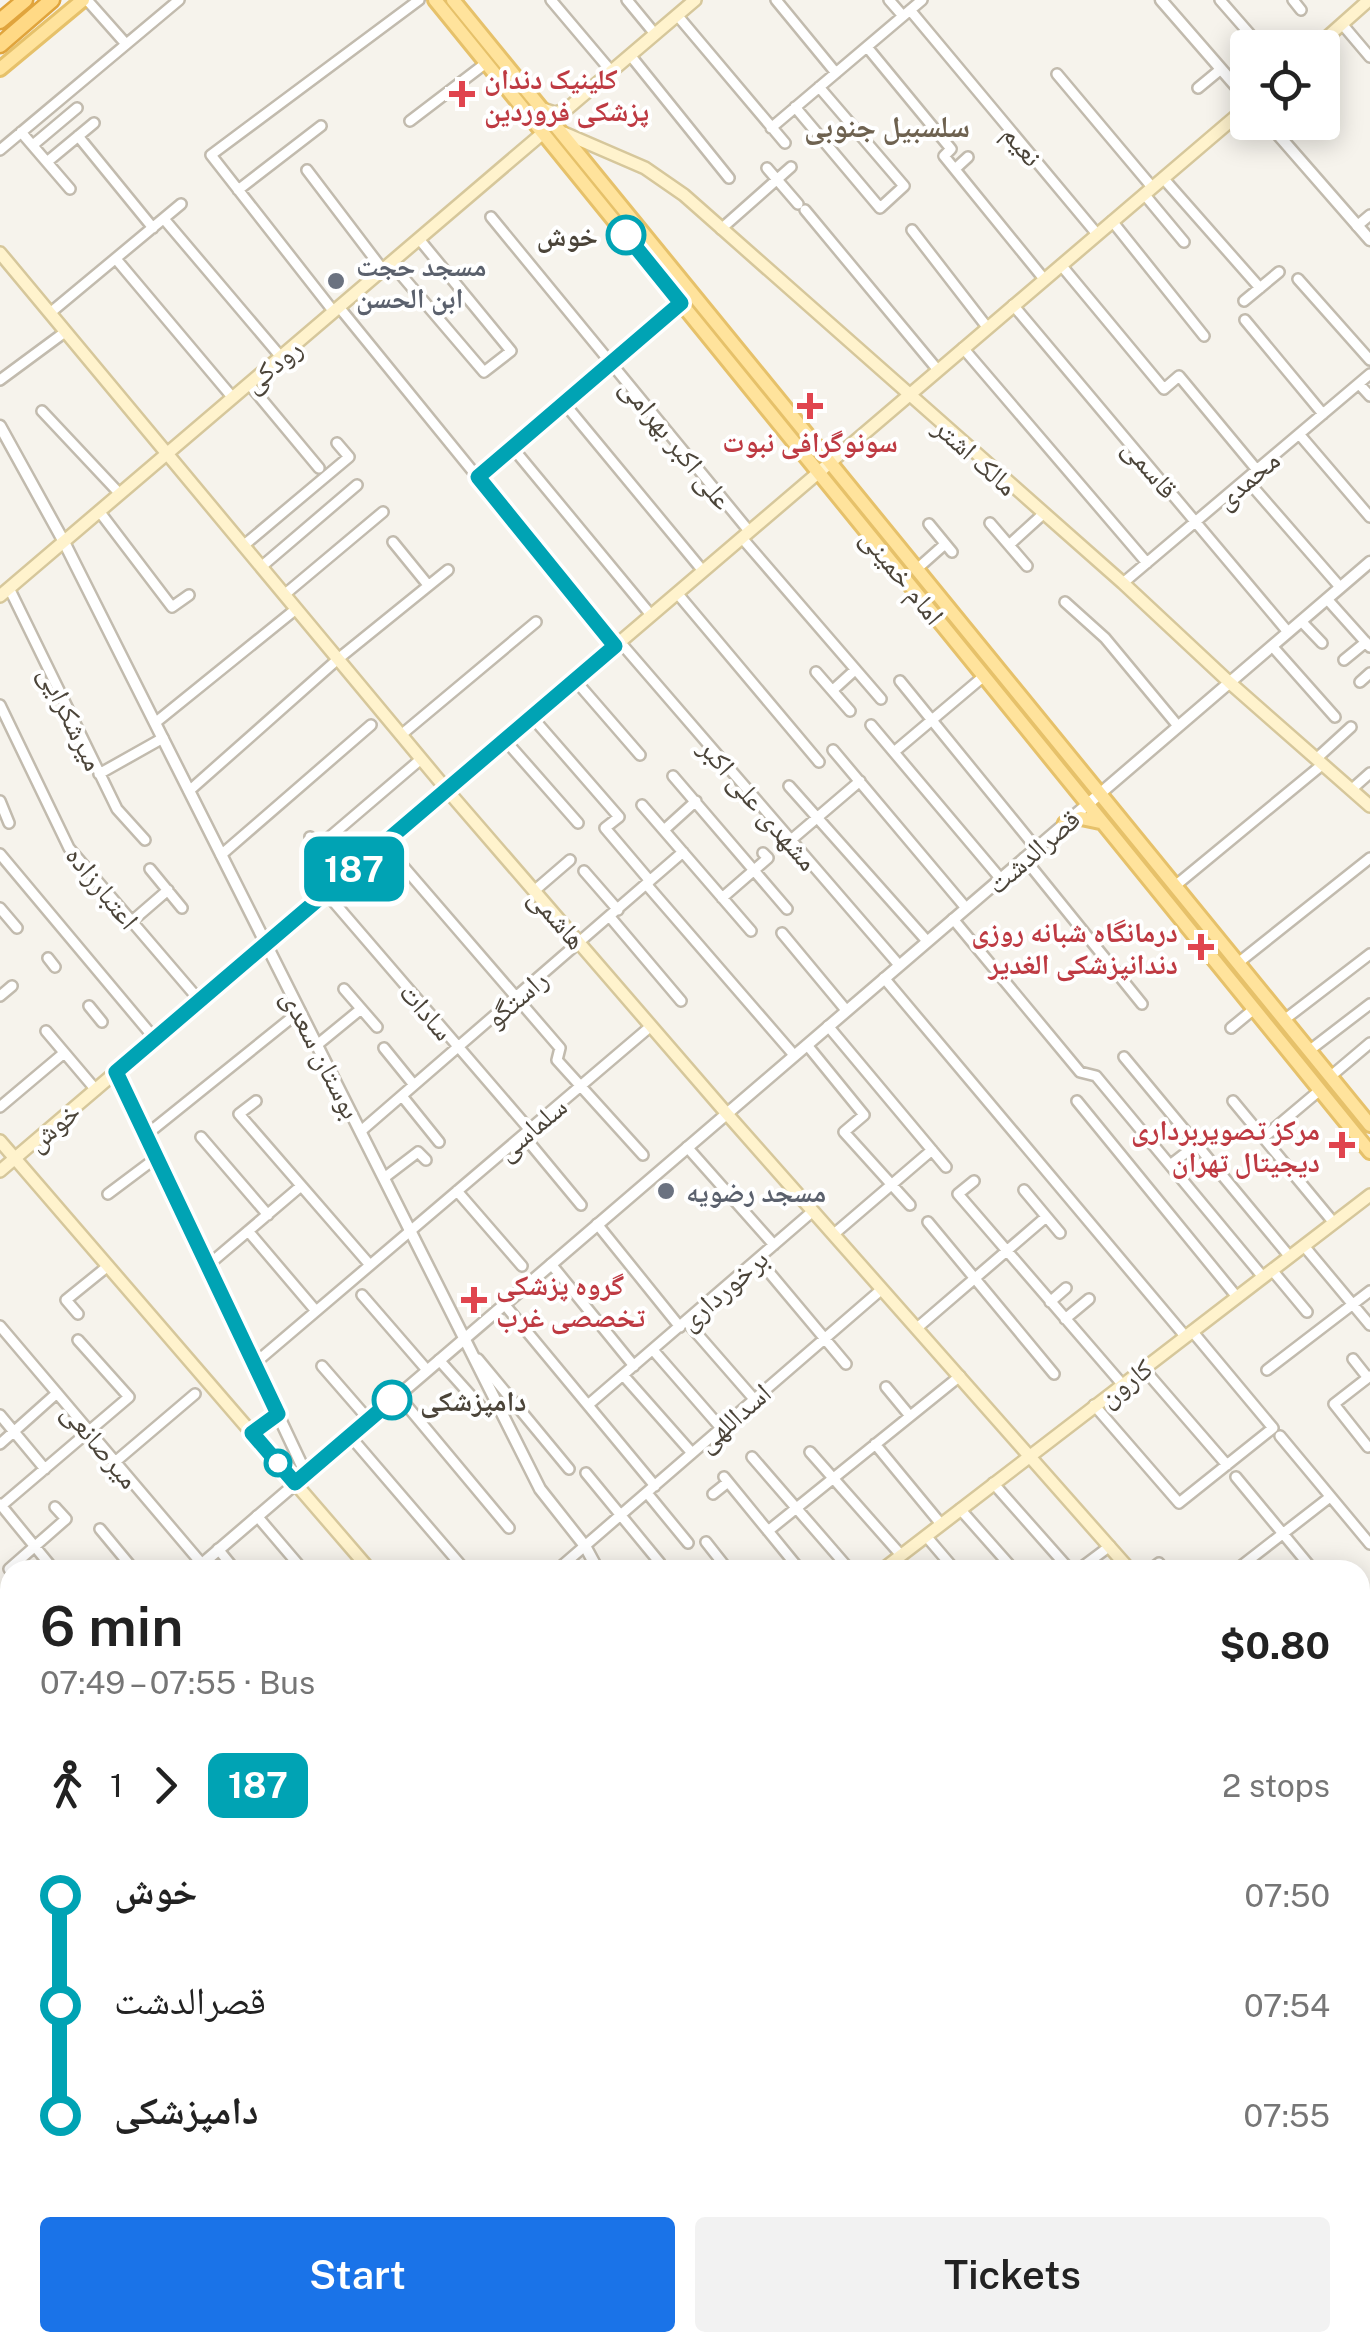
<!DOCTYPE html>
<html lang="en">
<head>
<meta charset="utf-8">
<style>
	:root { --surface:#fff; --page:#f2f2f2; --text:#222; --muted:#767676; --accent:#1a73e8 }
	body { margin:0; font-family:"Public Sans","Noto Naskh Arabic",sans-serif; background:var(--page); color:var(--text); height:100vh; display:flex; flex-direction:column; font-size:38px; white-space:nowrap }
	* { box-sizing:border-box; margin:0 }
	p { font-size:32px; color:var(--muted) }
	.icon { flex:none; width:55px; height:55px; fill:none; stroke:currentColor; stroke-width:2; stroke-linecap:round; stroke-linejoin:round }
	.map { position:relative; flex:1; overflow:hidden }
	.drawer { position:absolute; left:0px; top:1560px; width:1370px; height:792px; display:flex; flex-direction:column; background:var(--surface); border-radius:30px 30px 0 0; box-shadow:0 5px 25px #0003 }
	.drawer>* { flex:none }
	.badge { padding:0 20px; border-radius:15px; font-size:35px; line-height:65px }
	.tools { position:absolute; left:1230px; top:30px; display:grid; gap:20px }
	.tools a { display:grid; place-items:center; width:110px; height:110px; border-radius:10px; background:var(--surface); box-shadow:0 5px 25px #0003; font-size:50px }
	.map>.badge { position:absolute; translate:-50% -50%; box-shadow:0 0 0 5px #fff }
	.legs { display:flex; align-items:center; gap:15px; height:110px; padding:0 40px; font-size:32px }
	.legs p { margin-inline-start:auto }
	.summary { display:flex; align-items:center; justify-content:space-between; height:170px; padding:0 40px }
	h1 { font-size:55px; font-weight:600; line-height:75px }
	.button { display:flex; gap:20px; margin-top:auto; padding:20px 40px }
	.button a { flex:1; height:115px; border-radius:10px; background:var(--accent); color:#fff; font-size:40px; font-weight:600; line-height:115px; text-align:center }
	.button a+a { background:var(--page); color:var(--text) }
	ul { padding:0 40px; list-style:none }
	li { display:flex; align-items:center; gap:35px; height:110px; font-size:38px }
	li i { display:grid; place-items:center; width:15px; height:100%; margin:0 12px; background:currentColor }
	li i::after { content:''; width:25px; height:25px; margin:-12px; border:8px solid; border-radius:50%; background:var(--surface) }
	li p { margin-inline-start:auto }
	li:first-child i { background:linear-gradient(#0000 50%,currentColor 0) }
	li:last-child i { background:linear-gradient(currentColor 50%,#0000 0) }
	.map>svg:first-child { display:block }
	.green { fill:#d2eab5 }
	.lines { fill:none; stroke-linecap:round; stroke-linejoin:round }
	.minor-casing { stroke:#c2bbae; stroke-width:14 }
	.tertiary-casing { stroke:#c2bbae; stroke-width:15 }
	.secondary-casing { stroke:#d6c79b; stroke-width:16 }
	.primary-casing { stroke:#e6c16a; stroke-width:18 }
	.trunk-casing { stroke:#e0a43c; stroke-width:19 }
	.minor { stroke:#fff; stroke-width:9 }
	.tertiary { stroke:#fff; stroke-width:10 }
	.secondary { stroke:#fff3cd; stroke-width:11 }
	.primary { stroke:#ffe39c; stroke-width:12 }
	.trunk { stroke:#ffd985; stroke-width:14 }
	.line-1-casing { stroke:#fff; stroke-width:22 }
	.line-1 { stroke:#00a3b4; stroke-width:15 }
	.health-dot { fill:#e0444e; stroke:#fff; stroke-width:4 }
	.stop-1-dot { fill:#fff; stroke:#00a3b4; stroke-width:5 }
	.worship-dot { fill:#6b7280; stroke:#fff; stroke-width:4 }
	.labels { text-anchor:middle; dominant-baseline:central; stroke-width:8; stroke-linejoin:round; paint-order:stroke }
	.health-label { font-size:28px; font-weight:bold; fill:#be3a42; stroke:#fff; text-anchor:start }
	.street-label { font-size:28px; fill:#4b4439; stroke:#fff }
	.stop-label { font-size:28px; font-weight:bold; fill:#4b4439; stroke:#fff; text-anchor:end }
	.worship-label { font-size:28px; font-weight:bold; fill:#5b616d; stroke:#fff; text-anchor:start }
	.neighbourhood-label { font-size:30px; font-weight:bold; fill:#6e6250; stroke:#fff }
</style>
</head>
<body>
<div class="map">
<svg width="1370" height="2351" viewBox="0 0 1370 2351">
	<rect width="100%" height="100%" fill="#f6f3ec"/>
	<path class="green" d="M 288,2343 L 291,2347 L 286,2351 L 191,2351 L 184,2343 Z"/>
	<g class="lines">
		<g class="minor-casing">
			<path id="minor" d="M 87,0 L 126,44
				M 551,0 L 611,71
				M 627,0 L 655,34
				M 776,0 L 836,73
				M 889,0 L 903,16
				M 1220,0 L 1262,48
				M 1293,0 L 1301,10
				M 910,10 L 1097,234
				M 677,15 L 785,143
				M 1342,24 L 1370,57
				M 867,47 L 951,149 L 944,156 L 1044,279
				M 630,55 L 729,178
				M 1057,74 L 1152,187
				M 1198,88 L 1221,69
				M 795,107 L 880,208 L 904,186 L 819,87
				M 410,121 L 486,63
				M 771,128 L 922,0
				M 21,132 L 70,189
				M 78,136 L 153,228
				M 33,145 L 77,108
				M 0,150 L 179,0
				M 47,162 L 94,123
				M 767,168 L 798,204
				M 955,169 L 968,157
				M 307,170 L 383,270
				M 1163,178 L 1260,288
				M 238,190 L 321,126
				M 1144,194 L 1184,242
				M 805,210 L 937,369
				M 491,217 L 749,531
				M 164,219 L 281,357
				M 1112,221 L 1204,336
				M 1357,226 L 1370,215
				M 721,229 L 791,167
				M 912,230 L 987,327
				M 116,259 L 233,398
				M 391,263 L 484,372 L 511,351 L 419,239
				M 1061,265 L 1164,389 L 1179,376 L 1257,470
				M 1298,279 L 1370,360
				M 1244,301 L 1279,272
				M 1013,305 L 1288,632
				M 339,307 L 615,646
				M 334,312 L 211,155 L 419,0
				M 50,313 L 181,204
				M 1245,320 L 1323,414
				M 963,348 L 1147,563
				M 0,380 L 65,332
				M 249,384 L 319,468
				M 1359,384 L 1370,396
				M 564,403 L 703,571
				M 42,411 L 120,494
				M 1299,434 L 1370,517
				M 512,447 L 651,615
				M 477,477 L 681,303
				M 1246,479 L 1340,587
				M 99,511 L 172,607 L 189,595
				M 990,523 L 1027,566
				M 929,524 L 952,552
				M 742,538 L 881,699
				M 393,542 L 428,585
				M 1009,545 L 1042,515
				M 243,546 L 349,457 L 337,443
				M 261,567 L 357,485
				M 918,568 L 945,544
				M 1123,583 L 1370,374
				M 9,588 L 117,809 L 145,840
				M 677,593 L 819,762
				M 284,595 L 383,512
				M 1327,599 L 1370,647
				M 1065,602 L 1105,638 L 1178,726
				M 1301,621 L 1322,643
				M 620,642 L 899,965
				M 1272,646 L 1335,717
				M 1344,660 L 1366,642
				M 816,672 L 850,711
				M 575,680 L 640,755
				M 900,681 L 1036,848
				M 1360,682 L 1370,673
				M 833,690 L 855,670
				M 0,705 L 69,848 L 200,1001
				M 532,717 L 619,817 L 605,828 L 650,881
				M 155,723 L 296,609
				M 871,725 L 1000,878
				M 401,735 L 536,622
				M 505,740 L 578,823
				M 833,750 L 966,908
				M 894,752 L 984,676
				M 1316,759 L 1351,727
				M 99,774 L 163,738
				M 673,776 L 787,909
				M 789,786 L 927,941
				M 1352,789 L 1370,773
				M 189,791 L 338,659 L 448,570
				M 0,801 L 9,823
				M 642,805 L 751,931
				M 664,830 L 696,801
				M 310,837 L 344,878
				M 791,840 L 860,781
				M 384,844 L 560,1048 L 557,1060 L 643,1155
				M 318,847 L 421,759
				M 0,854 L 155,1039
				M 221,855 L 371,725
				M 1024,858 L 1142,1004
				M 150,869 L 182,908
				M 584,871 L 618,910
				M 646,884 L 794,1055
				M 1175,886 L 1323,764
				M 534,891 L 570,860
				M 326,893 L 529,1129
				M 722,898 L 768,858 L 763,853
				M 0,908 L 17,928
				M 610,917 L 681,1001
				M 953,919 L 1080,1072 L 1096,1076 L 1263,1277
				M 131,922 L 168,890
				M 782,933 L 846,1010
				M 48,958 L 55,967
				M 1238,963 L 1370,858
				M 884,978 L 1185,1336
				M 344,989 L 377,1027
				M 0,996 L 12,986
				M 89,1006 L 102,1022
				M 1284,1020 L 1370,954
				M 828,1026 L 946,1167
				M 1231,1028 L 1254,1009
				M 46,1031 L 96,1090
				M 317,1045 L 361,1009
				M 807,1045 L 864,1115 L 844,1132 L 910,1205
				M 384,1048 L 414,1085
				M 1310,1050 L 1370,1004
				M 1124,1057 L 1290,1257
				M 1331,1076 L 1370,1043
				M 402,1096 L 439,1142
				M 256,1101 L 239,1114 L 370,1265
				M 1077,1101 L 1237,1297
				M 1233,1101 L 1334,1223
				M 0,1107 L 64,1053
				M 361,1131 L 683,852
				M 146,1135 L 300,1011
				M 523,1135 L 581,1205
				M 201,1137 L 268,1215
				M 1263,1138 L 1320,1090
				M 687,1147 L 774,1245
				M 1170,1165 L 1196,1145
				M 384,1178 L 418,1152 L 426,1160
				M 974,1181 L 958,1194 L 1122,1384
				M 1024,1190 L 1060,1233
				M 457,1191 L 522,1266
				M 108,1194 L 156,1158
				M 928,1222 L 1054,1374
				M 597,1224 L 680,1327
				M 248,1231 L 316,1311
				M 834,1234 L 932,1150
				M 1304,1246 L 1370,1325
				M 758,1259 L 846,1364
				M 551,1264 L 634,1366
				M 207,1266 L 301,1186
				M 1272,1270 L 1307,1312
				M 362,1295 L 427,1370
				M 1050,1302 L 1066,1288
				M 504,1304 L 655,1486
				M 78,1314 L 66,1300 L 108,1266
				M 1065,1319 L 1089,1299
				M 686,1321 L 754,1399
				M 0,1326 L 202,1564
				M 917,1328 L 1046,1217
				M 653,1350 L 721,1428
				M 478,1359 L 569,1469
				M 1353,1359 L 1368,1378
				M 439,1360 L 482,1408
				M 254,1364 L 651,1026
				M 322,1366 L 369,1420
				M 1143,1368 L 1227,1465
				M 1267,1370 L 1370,1291
				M 623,1375 L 692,1453
				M 886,1387 L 910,1416
				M 398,1395 L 509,1528
				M 588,1405 L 813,1211
				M 1094,1405 L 1179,1503 L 1273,1428 L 1192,1331
				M 0,1415 L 45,1469
				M 350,1436 L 465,1570
				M 1280,1436 L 1370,1544
				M 0,1444 L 57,1393
				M 875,1444 L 941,1524
				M 1368,1447 L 1334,1404 L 1370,1376
				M 810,1452 L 901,1555
				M 752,1457 L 850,1570
				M 115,1462 L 195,1394
				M 586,1473 L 660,1563
				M 724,1477 L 800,1570
				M 1236,1477 L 1313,1570
				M 993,1483 L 1070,1570
				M 647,1493 L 688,1543
				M 713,1494 L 728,1482
				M 0,1504 L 54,1570
				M 1,1506 L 129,1397 L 78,1340
				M 960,1509 L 1014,1570
				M 257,1516 L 303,1570
				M 100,1529 L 134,1570
				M 768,1531 L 960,1376
				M 926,1536 L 955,1570
				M 706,1542 L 728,1570
				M 218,1549 L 235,1570
				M 9,1569 L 66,1519 L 55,1507
				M 557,1570 L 882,1289
				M 1078,1570 L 1110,1546
				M 1150,1570 L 1159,1563 L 1163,1568
				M 1236,1570 L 1330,1497
				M 0,1604 L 10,1595
				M 1360,1619 L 1370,1631
				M 0,1803 L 10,1815
				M 1360,1884 L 1370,1876
				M 0,1915 L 10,1927
				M 1360,1948 L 1370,1940
				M 1360,1965 L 1361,1966
				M 0,1981 L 10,1993
				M 10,1999 L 3,2009 L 10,2017
				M 0,2036 L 10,2027
				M 1360,2040 L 1370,2038
				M 1360,2102 L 1370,2100
				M 0,2128 L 10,2139
				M 1360,2213 L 1370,2210
				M 1360,2311 L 1370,2307
				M 0,2314 L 10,2325
				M 25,2342 L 33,2351
				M 435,2342 L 442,2351
				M 716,2342 L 723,2351
				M 809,2342 L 816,2351
				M 911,2342 L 918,2351
				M 1203,2351 L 1245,2342"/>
		</g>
		<g class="tertiary-casing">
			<path id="tertiary" d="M 1161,0 L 1248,100
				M 1267,122 L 1370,240
				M 0,426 L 64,542 L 540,1489 L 585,1546 L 598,1570
				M 116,1072 L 306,1474
				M 252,1433 L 277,1414
				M 195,1570 L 1370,562
				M 0,1683 L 10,1695
				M 0,1738 L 10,1730
				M 0,2224 L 10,2235
				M 104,2342 L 111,2351
				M 563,2342 L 570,2351"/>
		</g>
		<g class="secondary-casing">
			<path id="secondary" d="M 1315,48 L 1369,0
				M 543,109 L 555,113 L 567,109 L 695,0
				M 564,133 L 645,168 L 684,195 L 1123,583 L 1229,682 L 1370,806
				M 0,253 L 447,790 L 727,1114 L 1130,1570
				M 0,596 L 543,133
				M 0,1141 L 370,1570
				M 0,1171 L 1248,106
				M 882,1570 L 1370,1195
				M 1360,1725 L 1370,1718
				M 1360,1839 L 1370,1851
				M 0,2260 L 10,2252
				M 1022,2342 L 1029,2351
				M 614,2351 L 624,2342"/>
		</g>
		<g class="primary-casing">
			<path id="primary" d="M 435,0 L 1370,1152
				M 453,0 L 1370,1125
				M 0,69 L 83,0
				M 1065,823 L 1081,818 L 1100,822"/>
		</g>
		<g class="trunk-casing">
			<path id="trunk" d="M 0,21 L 25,0
				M 0,45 L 52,0"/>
		</g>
		<use href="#minor" class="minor"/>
		<use href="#tertiary" class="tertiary"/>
		<use href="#secondary" class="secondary"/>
		<use href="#primary" class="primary"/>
		<use href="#trunk" class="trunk"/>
	</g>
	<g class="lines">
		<g class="line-1-casing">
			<path id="line-1" d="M 392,1400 L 295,1483 L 252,1433 L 278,1414 L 116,1072 L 615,646 L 478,477 L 681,303 L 626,235"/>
		</g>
		<use href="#line-1" class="line-1"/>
	</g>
	<g class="health-dot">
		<path d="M457 79h10v10h10v10h-10v10h-10v-10h-10v-10h10z"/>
		<path d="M805 391h10v10h10v10h-10v10h-10v-10h-10v-10h10z"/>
		<path d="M1196 932h10v10h10v10h-10v10h-10v-10h-10v-10h10z"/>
		<path d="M1337 1130h10v10h10v10h-10v10h-10v-10h-10v-10h10z"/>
		<path d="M469 1285h10v10h10v10h-10v10h-10v-10h-10v-10h10z"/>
	</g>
	<g class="stop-1-dot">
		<circle cx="626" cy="235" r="18"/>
		<circle cx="392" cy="1400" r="18"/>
		<circle cx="278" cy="1463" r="12"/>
	</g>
	<g class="worship-dot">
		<circle cx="336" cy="281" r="10"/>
		<circle cx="666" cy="1191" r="10"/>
	</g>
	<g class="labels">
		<g class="health-label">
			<text x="484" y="78">کلینیک دندان<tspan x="484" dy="32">پزشکی فروردین</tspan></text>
			<text x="810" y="441" text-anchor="middle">سونوگرافی نبوت</text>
			<text x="1178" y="931" text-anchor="end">درمانگاه شبانه روزی<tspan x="1178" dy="32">دندانپزشکی الغدیر</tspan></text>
			<text x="1320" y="1129" text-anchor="end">مرکز تصویربرداری<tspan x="1320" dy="32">دیجیتال تهران</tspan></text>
			<text x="496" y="1284">گروه پزشکی<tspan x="496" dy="32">تخصصی غرب</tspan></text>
		</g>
		<g class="street-label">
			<text transform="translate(1023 145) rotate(50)">نعیم</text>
			<text transform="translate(272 365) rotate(-40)">رودکی</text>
			<text transform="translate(677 443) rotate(51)">علی اکبر بهرامی</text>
			<text transform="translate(976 456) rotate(42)">مالک اشتر</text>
			<text transform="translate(1151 468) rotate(50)">قاسمی</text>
			<text transform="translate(1247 479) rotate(-40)">محمدی</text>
			<text transform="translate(903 576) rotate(51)">امام خمینی</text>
			<text transform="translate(72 718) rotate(64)">میرشکرایی</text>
			<text transform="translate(759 804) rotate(49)">مشهدی علی اکبر</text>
			<text transform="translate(1033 851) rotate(-41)">قصرالدشت</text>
			<text transform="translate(103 887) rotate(51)">اعتبارزاده</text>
			<text transform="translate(558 918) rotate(49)">هاشمی</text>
			<text transform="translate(516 998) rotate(-41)">راستگو</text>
			<text transform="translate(427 1011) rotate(49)">سادات</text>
			<text transform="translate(322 1054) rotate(63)">بوستان سعدی</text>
			<text transform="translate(53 1126) rotate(-40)">خوش</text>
			<text transform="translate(531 1128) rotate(-40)">سلماسی</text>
			<text transform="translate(723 1289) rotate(-41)">برخورداری</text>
			<text transform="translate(1125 1382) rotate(-37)">کارون</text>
			<text transform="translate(733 1417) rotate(-41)">اسداللهی</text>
			<text transform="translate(101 1445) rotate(50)">میرصانعی</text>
		</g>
		<g class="stop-label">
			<text x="598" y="235">خوش</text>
			<text x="420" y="1400" text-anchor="start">دامپزشکی</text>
		</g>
		<g class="worship-label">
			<text x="356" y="265">مسجد حجت<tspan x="356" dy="32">ابن الحسن</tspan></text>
			<text x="686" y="1191">مسجد رضویه</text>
		</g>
		<g class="neighbourhood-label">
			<text x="887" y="126">سلسبیل جنوبی</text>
		</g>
	</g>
</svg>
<div class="tools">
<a><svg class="icon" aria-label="locate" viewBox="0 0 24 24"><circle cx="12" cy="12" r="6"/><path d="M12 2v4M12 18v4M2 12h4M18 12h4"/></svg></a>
</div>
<b class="badge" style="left:354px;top:869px;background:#00a3b4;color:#fff">187</b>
<section class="drawer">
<div class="summary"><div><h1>6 min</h1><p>07:49 – 07:55 · Bus</p></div><b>$0.80</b></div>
<div class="legs"><svg class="icon" aria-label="walk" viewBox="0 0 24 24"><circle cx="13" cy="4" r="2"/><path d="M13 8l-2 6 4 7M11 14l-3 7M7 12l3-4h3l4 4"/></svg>1<svg class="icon" aria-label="forward" viewBox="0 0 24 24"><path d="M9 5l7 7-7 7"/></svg><b class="badge" style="background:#00a3b4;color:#fff">187</b><p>2 stops</p></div>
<ul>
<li><i style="color:#00a3b4"></i><b>خوش</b><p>07:50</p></li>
<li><i style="color:#00a3b4"></i><span>قصرالدشت</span><p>07:54</p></li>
<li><i style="color:#00a3b4"></i><b>دامپزشکی</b><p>07:55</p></li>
</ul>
<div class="button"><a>Start</a><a>Tickets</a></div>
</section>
</div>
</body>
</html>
